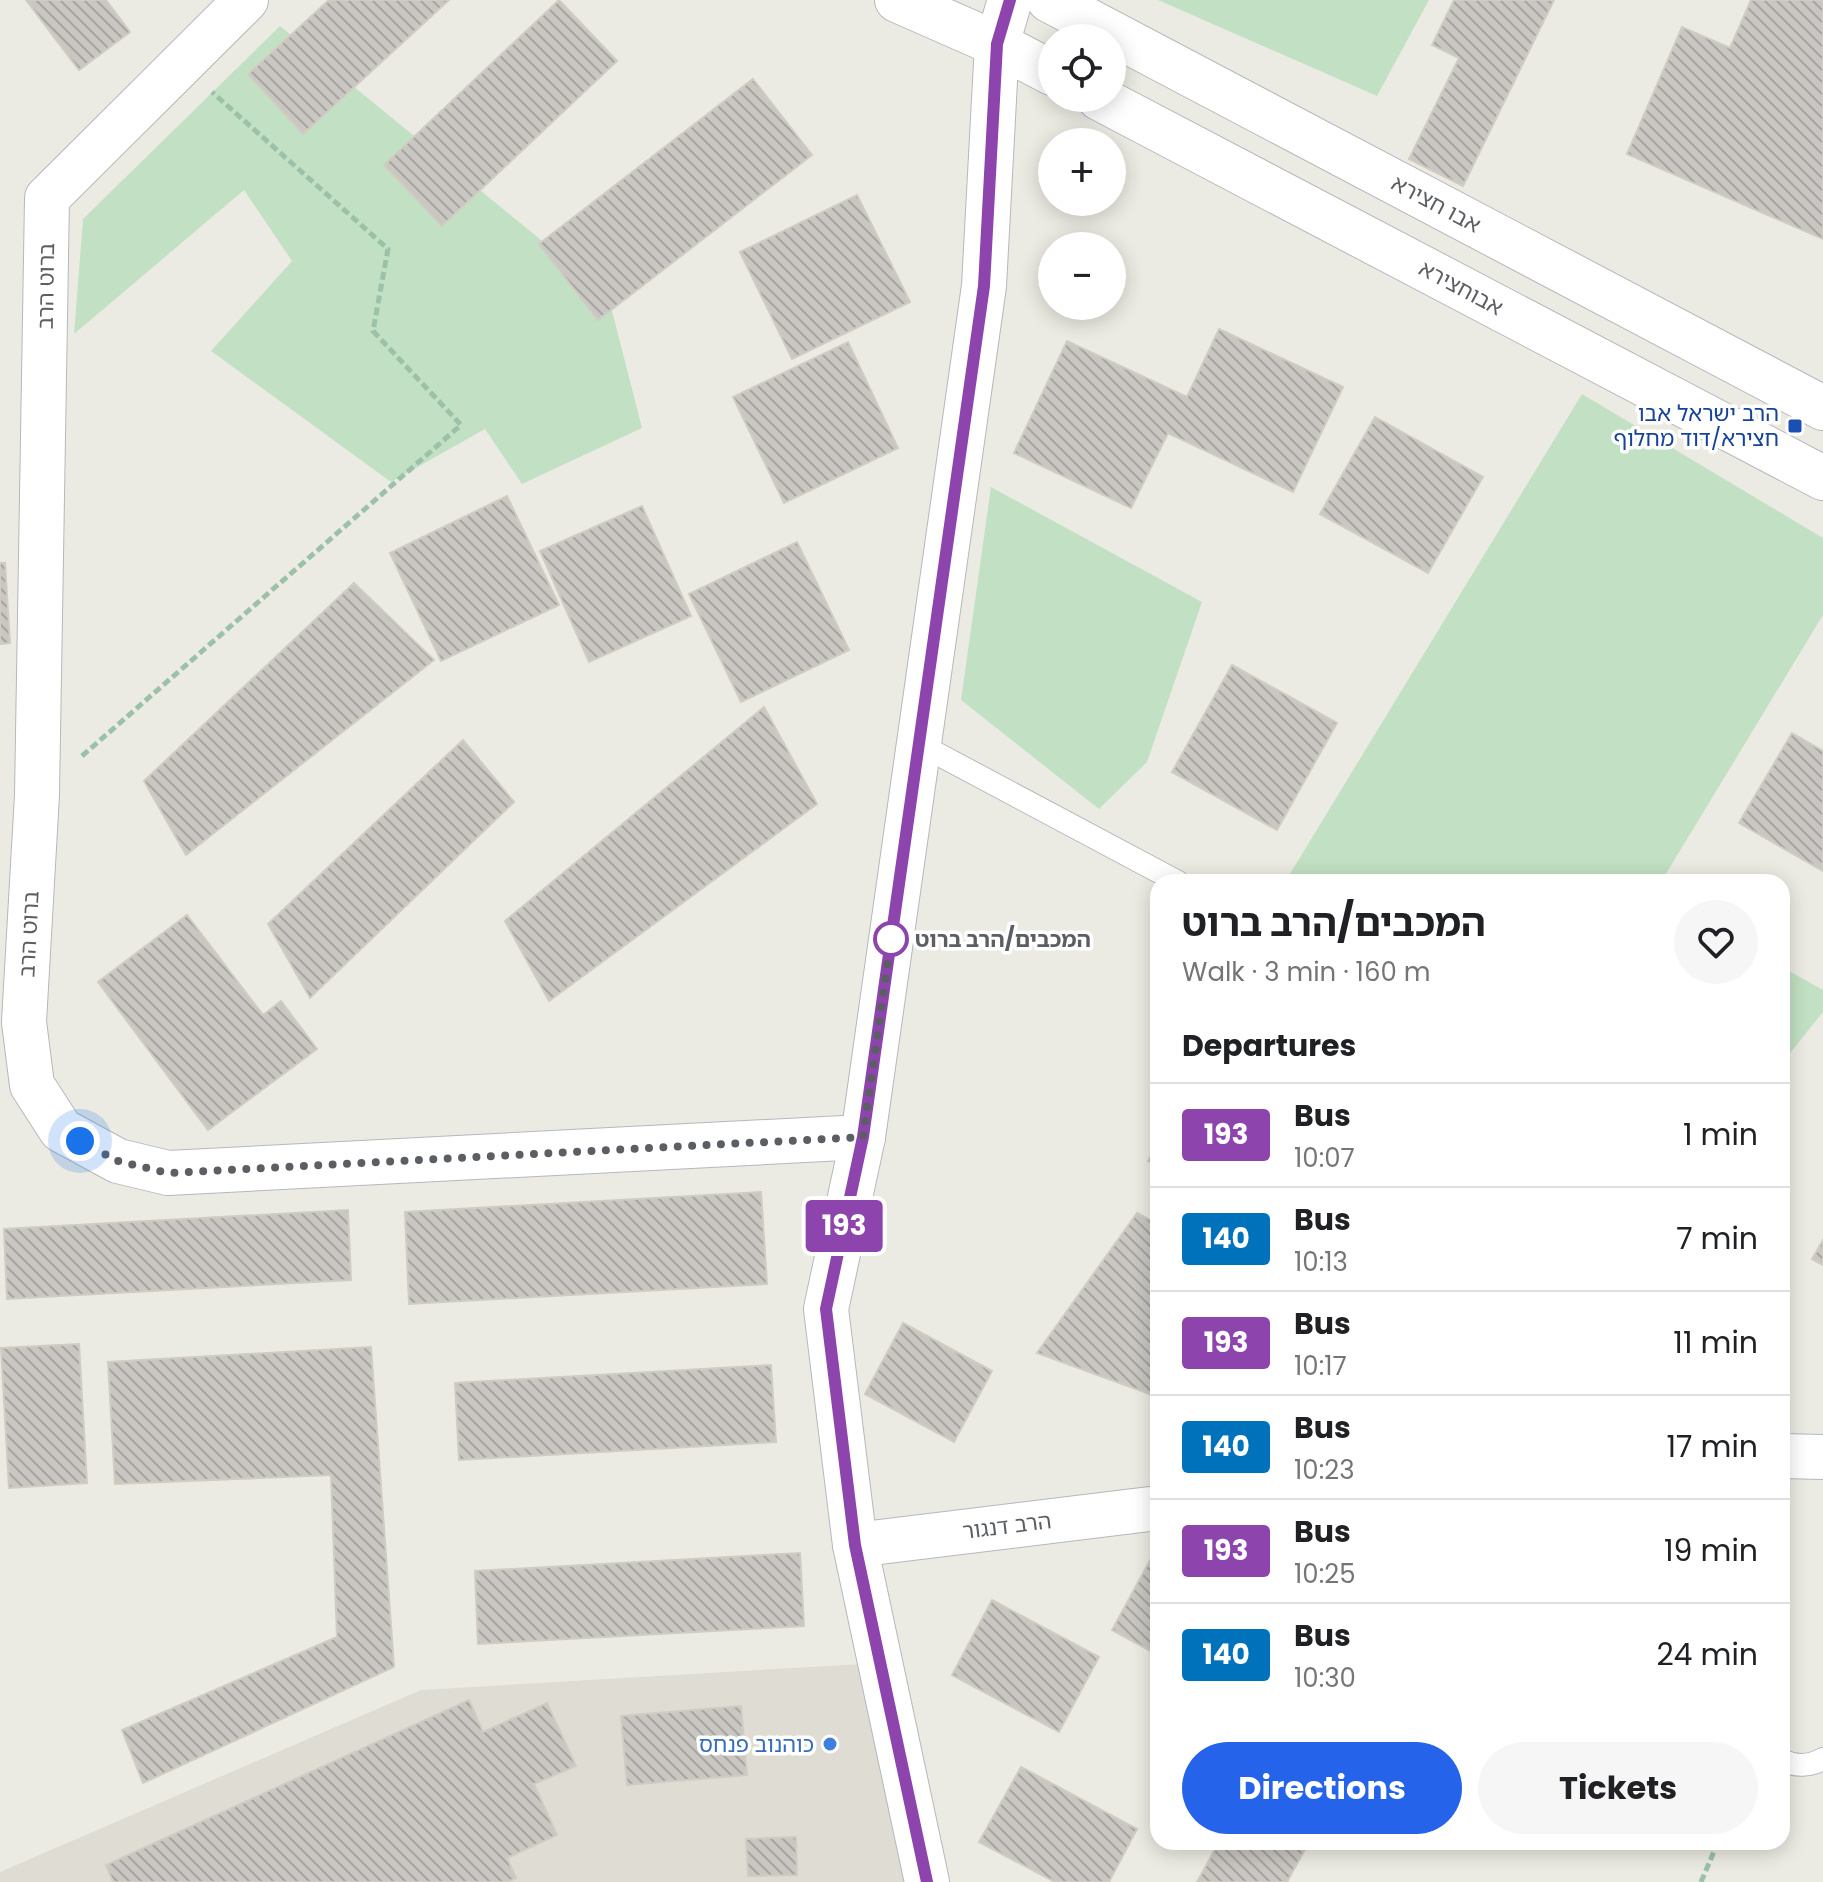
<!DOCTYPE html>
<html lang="en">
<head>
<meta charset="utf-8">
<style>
	:root { --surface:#fff; --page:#f6f6f6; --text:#202124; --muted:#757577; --line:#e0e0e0; --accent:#2563eb }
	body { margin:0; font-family:Poppins,"Noto Sans Hebrew",sans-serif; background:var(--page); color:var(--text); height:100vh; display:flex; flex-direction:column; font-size:30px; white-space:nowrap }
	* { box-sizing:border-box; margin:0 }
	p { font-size:26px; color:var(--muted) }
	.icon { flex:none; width:44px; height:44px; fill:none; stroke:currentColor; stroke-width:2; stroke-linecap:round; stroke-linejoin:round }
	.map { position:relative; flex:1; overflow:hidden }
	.panel { position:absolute; left:1150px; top:874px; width:640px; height:976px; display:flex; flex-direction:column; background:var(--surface); border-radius:24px; box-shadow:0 4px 20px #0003 }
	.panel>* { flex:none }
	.badge { padding:0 16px; border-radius:6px; font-size:28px; line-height:52px }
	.tools { position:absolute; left:1038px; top:24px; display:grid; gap:16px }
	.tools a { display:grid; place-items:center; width:88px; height:88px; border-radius:50%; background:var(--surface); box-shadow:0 4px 20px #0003; font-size:40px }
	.you { position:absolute; width:40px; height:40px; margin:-20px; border:6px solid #fff; border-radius:50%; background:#1a73e8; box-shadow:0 0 0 12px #1a73e833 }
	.map>.badge { position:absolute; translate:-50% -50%; box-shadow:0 0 0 4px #fff }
	h2 { padding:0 32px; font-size:30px; line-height:72px }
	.round { display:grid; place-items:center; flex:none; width:84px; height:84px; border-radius:42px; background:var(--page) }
	.overview { display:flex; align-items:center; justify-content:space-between; height:136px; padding:0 32px }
	h1 { font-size:38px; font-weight:700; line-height:60px }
	.cta { display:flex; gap:16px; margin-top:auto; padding:16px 32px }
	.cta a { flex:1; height:92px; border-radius:48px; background:var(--accent); color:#fff; font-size:32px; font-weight:700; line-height:92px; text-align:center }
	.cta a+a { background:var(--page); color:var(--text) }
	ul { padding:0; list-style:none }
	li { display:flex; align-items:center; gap:24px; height:104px; padding:0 32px; border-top:2px solid var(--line) }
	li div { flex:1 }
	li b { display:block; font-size:30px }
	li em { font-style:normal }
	li .badge { min-width:88px; font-weight:700; text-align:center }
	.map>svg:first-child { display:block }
	.education { fill:#dfdcd4 }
	.park { fill:#c2e1c4 }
	.building { fill:url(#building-back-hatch); stroke:#d0ccc2; stroke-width:2 }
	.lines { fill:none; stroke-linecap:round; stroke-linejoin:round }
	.service-casing { stroke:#b5b8bc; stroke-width:24 }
	.minor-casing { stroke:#b5b8bc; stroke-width:46 }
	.tertiary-casing { stroke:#b5b8bc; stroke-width:46 }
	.path { stroke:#9cc1a9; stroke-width:5; stroke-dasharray:8 4; stroke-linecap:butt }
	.service { stroke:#fff; stroke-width:22 }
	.minor { stroke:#fff; stroke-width:44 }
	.tertiary { stroke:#fff; stroke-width:44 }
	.line-casing { stroke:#fff; stroke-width:18 }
	.line { stroke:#8e44ad; stroke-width:12 }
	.walk { stroke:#5b5e62; stroke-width:8; stroke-dasharray:0 14.4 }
	.transit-dot { fill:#1a4fb4; stroke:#fff; stroke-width:3 }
	.stop-dot { fill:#fff; stroke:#8e44ad; stroke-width:4 }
	.shop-dot { fill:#3f7fe0; stroke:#fff; stroke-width:3 }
	.labels { text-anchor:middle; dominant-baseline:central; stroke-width:7; stroke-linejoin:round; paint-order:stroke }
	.street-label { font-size:22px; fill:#5b5e62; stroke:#fff }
	.transit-label { font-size:22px; fill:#164399; stroke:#fff; text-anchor:end }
	.stop-label { font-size:22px; font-weight:bold; fill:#5b5e62; stroke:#fff; text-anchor:start }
	.shop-label { font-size:22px; fill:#366cbe; stroke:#fff; text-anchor:end }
</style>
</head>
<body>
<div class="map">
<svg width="1823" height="1882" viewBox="0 0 1823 1882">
	<defs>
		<pattern id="building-back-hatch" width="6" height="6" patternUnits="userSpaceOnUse" patternTransform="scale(2)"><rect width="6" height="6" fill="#cac7c2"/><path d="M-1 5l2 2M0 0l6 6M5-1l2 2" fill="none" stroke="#a7a5a1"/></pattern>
	</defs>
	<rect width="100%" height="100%" fill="#ecebe3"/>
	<path class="education" d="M 861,1664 L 907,1882 L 0,1882 L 0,1872 L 421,1690 Z"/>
	<path class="park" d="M 1158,0 L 1429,0 L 1377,96 Z
		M 280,26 L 608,295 L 642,428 L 522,484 L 485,429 L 391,482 L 211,351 L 292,261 L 244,190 L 74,334 L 83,219 Z
		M 1582,394 L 1823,538 L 1823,615 L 1661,882 L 1285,882 Z
		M 991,487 L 1202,602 L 1147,762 L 1099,809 L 961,700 Z
		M 1782,967 L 1823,990 L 1823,1012 L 1782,1063 Z"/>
	<path class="building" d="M 26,0 L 106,0 L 130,32 L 79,70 Z
		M 329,0 L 449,0 L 303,134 L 248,74 Z
		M 559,0 L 617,61 L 442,226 L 384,165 Z
		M 1454,0 L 1554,0 L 1463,186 L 1409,159 L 1459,58 L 1432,45 Z
		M 1751,0 L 1823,0 L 1823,239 L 1627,154 L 1682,27 L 1730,48 Z
		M 753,79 L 812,155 L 598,320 L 539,244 Z
		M 857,195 L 910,302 L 792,359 L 740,252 Z
		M 1219,329 L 1343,387 L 1293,492 L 1168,433 L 1131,508 L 1014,453 L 1067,341 L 1187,397 Z
		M 848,342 L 898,448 L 784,503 L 733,397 Z
		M 1375,417 L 1483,477 L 1428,573 L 1320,514 Z
		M 507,496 L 559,605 L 441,661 L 390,553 Z
		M 642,506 L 691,616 L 589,662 L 540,551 Z
		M 797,542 L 849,650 L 741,702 L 689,594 Z
		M 0,563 L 5,563 L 10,643 L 0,644 Z
		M 354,583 L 434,660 L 186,855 L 144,781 Z
		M 1232,665 L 1337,723 L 1277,830 L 1172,772 Z
		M 764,707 L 817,804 L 549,1001 L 505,921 Z
		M 1792,733 L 1823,751 L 1823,871 L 1739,823 Z
		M 463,740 L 514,802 L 310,998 L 268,924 Z
		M 187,915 L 263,1015 L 281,1001 L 317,1049 L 208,1130 L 98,982 Z
		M 1158,1143 L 1158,1166 L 1148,1161 Z
		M 761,1192 L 767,1284 L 409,1304 L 405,1212 Z
		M 348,1210 L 351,1280 L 7,1299 L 4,1229 Z
		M 1137,1213 L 1158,1224 L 1158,1397 L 1037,1353 Z
		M 1823,1240 L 1823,1265 L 1812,1259 Z
		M 903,1323 L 992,1371 L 954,1442 L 865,1394 Z
		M 79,1344 L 87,1483 L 9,1488 L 1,1348 Z
		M 371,1347 L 394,1667 L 143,1783 L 122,1730 L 337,1637 L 331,1475 L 115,1484 L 108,1362 Z
		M 771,1365 L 776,1442 L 459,1460 L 455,1383 Z
		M 800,1553 L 804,1626 L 478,1644 L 475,1571 Z
		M 1153,1555 L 1158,1558 L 1158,1655 L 1112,1630 Z
		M 992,1600 L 1099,1657 L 1059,1732 L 952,1675 Z
		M 469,1700 L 483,1732 L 547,1703 L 576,1766 L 534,1784 L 557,1835 L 507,1858 L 516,1878 L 508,1882 L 113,1882 L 106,1865 Z
		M 741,1706 L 747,1775 L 627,1785 L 621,1716 Z
		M 1021,1767 L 1137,1829 L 1109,1882 L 1055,1882 L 979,1842 Z
		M 796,1837 L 797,1875 L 748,1876 L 746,1839 Z
		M 1219,1842 L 1309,1842 L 1287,1882 L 1197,1882 Z"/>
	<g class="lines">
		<g class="service-casing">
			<path id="service" d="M 919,744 L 1178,882
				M 1782,1760 C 1795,1767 1810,1766 1823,1759"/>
		</g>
		<g class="minor-casing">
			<path id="minor" d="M 246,0 L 47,198 L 37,795 L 24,1022 L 32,1085 L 61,1130 L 118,1161 L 168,1173 L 863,1137
				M 1782,1456 L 1823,1457
				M 855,1545 L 1158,1508"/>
		</g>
		<g class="tertiary-casing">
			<path id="tertiary" d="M 897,0 L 997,44 L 1052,73
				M 1049,0 L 1823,408
				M 1099,98 L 1823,478
				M 927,1882 L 855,1545 L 826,1309 L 863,1137 L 984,286 L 997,44 L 1010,0"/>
		</g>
		<path class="path" d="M 82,756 L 461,425 L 373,331 L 388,249 L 212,92
			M 1701,1882 L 1718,1842"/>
		<use href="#service" class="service"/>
		<use href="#minor" class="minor"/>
		<use href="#tertiary" class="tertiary"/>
	</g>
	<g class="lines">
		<g class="line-casing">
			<path id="line" d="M 927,1882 L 855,1545 L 826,1309 L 863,1137 L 984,286 L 997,44 L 1010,0"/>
		</g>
		<use href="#line" class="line"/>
		<path class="walk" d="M 80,1141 L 118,1161 L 168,1173 L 863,1137 L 893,925 L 891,939"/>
	</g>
	<rect class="transit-dot" x="1787" y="418" width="16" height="16" rx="4"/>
	<circle class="stop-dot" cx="891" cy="939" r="16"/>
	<circle class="shop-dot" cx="830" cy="1744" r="8"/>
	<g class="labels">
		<g class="street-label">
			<text transform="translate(1436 204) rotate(28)">אבו חצירא</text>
			<text transform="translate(46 286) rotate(-89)">ברוט הרב</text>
			<text transform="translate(1461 288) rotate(28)">אבוחצירא</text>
			<text transform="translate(29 934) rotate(-87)">ברוט הרב</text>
			<text transform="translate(1007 1526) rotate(-7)">הרב דנגור</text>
		</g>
		<g class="transit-label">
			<text x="1779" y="413">הרב ישראל אבו<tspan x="1779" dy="25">חצירא/דוד מחלוף</tspan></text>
		</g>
		<g class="stop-label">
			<text x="915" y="939">המכבים/הרב ברוט</text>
		</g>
		<g class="shop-label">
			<text x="814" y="1744">כוהנוב פנחס</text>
		</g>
	</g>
</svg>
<div class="tools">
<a><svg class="icon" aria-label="locate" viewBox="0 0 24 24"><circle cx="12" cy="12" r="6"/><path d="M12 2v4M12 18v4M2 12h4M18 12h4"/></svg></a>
<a>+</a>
<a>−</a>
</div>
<div class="you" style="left:80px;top:1141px"></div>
<b class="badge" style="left:844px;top:1226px;background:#8e44ad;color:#fff">193</b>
<section class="panel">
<div class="overview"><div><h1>המכבים/הרב ברוט</h1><p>Walk · 3 min · 160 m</p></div><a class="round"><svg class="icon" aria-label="heart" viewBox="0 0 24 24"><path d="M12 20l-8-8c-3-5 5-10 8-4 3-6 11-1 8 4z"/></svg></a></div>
<h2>Departures</h2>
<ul>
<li><span class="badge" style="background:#8e44ad;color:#fff">193</span><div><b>Bus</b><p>10:07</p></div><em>1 min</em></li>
<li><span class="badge" style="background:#0072bc;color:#fff">140</span><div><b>Bus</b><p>10:13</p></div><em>7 min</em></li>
<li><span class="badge" style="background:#8e44ad;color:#fff">193</span><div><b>Bus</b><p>10:17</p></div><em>11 min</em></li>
<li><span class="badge" style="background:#0072bc;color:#fff">140</span><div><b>Bus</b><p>10:23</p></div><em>17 min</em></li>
<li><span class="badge" style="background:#8e44ad;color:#fff">193</span><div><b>Bus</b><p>10:25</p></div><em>19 min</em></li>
<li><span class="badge" style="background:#0072bc;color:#fff">140</span><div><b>Bus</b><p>10:30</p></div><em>24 min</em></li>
</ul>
<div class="cta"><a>Directions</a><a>Tickets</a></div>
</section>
</div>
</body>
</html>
